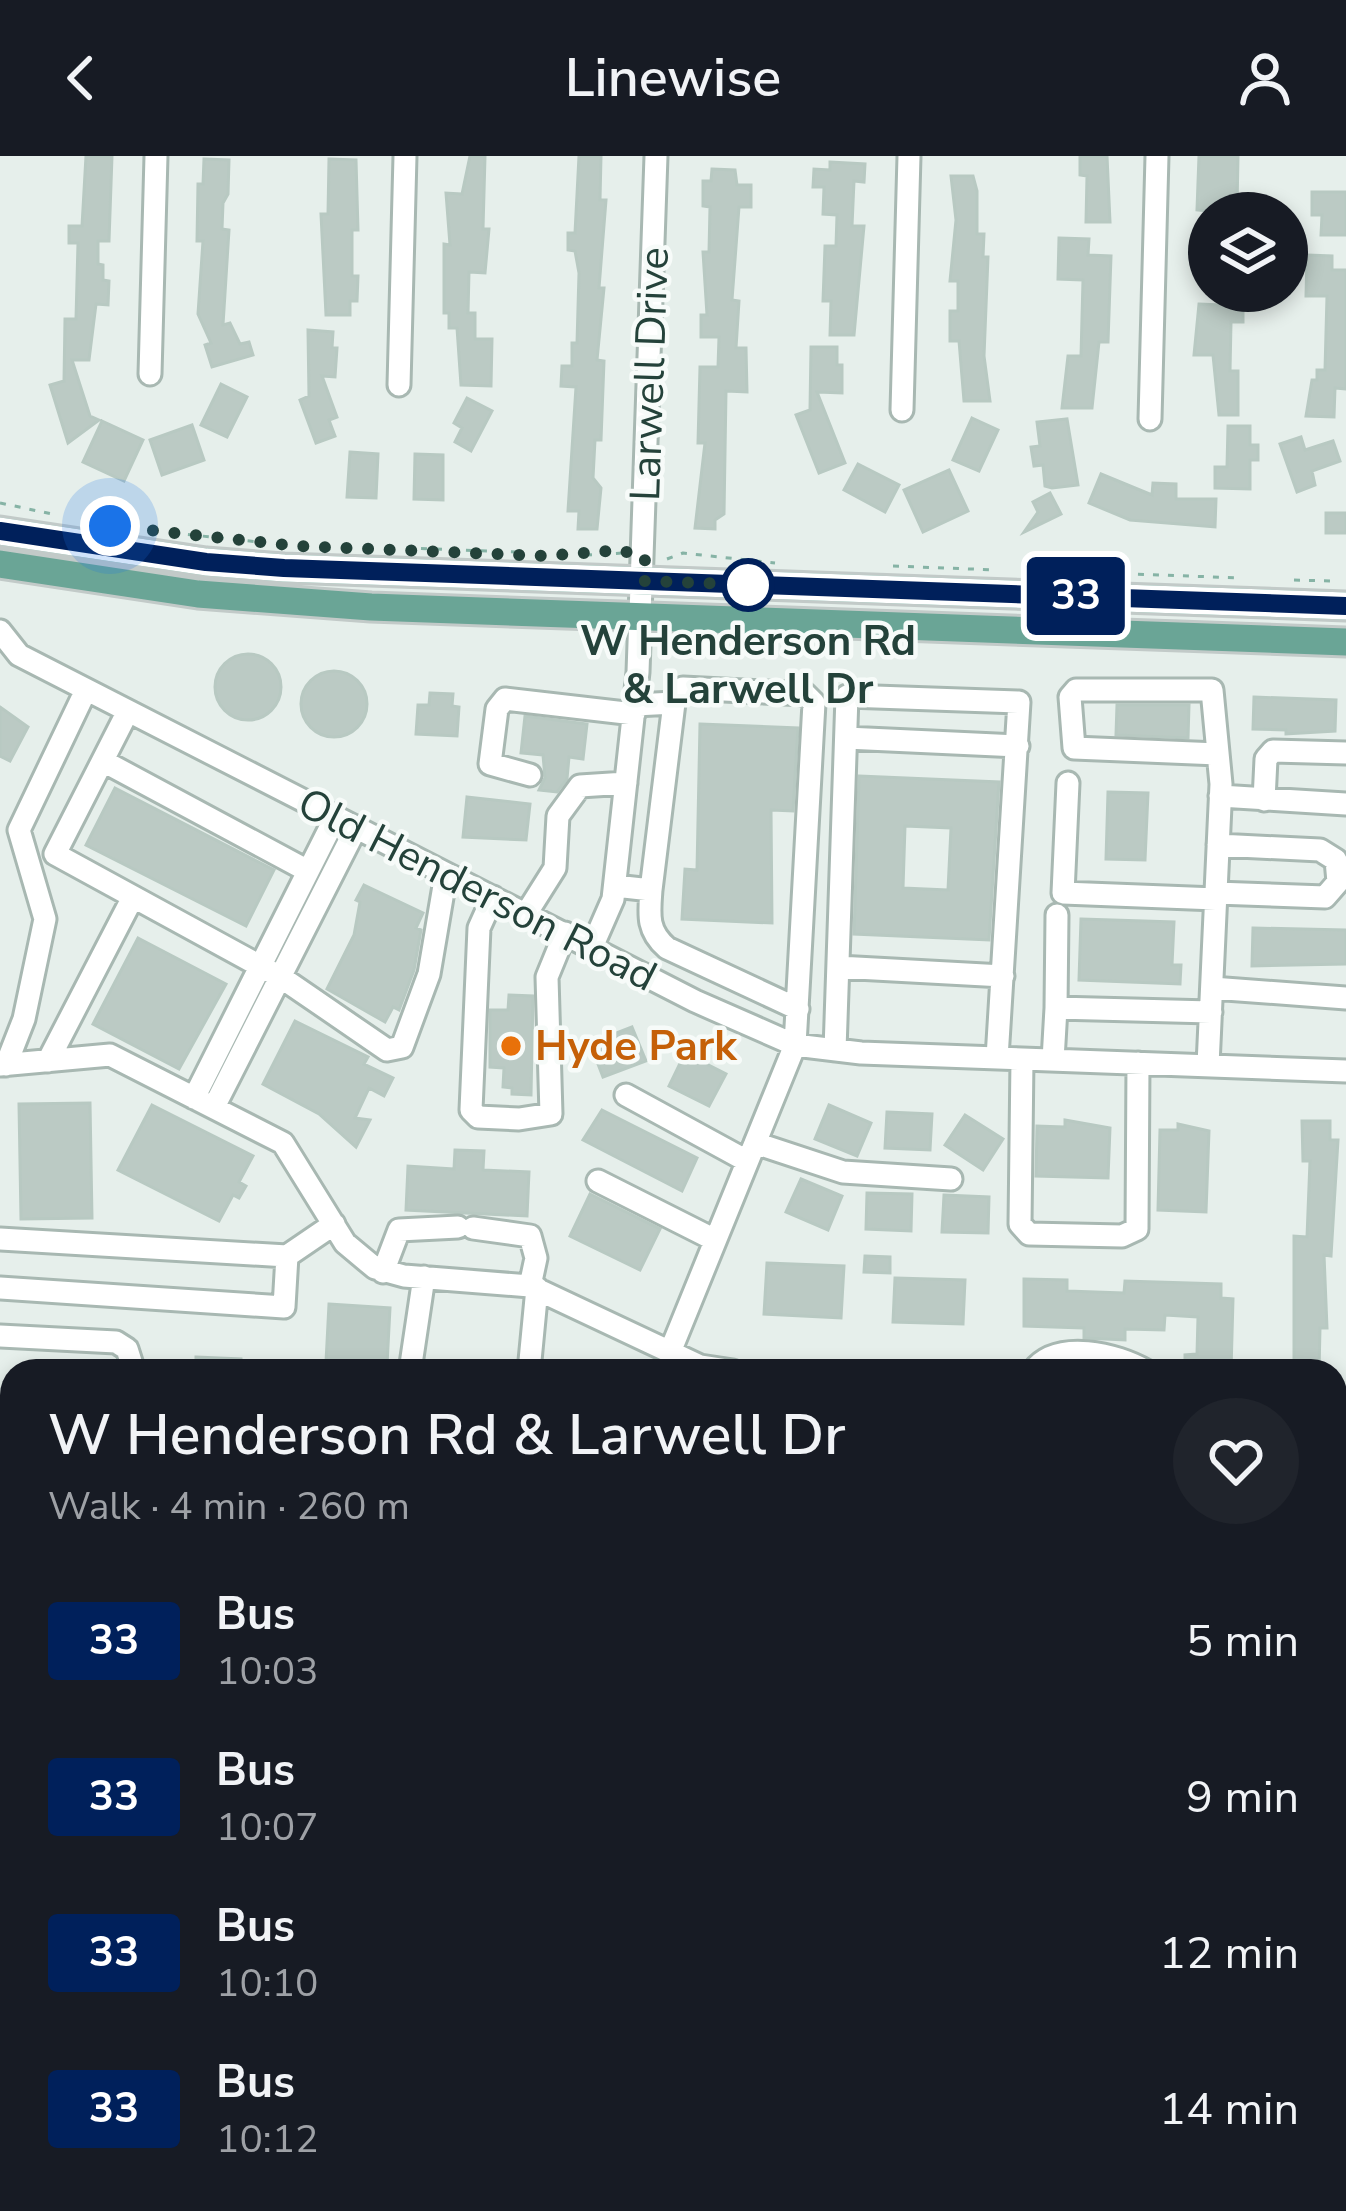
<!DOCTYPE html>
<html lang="en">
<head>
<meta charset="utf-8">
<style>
	:root { --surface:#171b24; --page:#20242c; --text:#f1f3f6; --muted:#9ea1a6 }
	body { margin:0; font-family:"Nunito Sans",sans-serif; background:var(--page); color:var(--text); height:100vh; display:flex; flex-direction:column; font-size:45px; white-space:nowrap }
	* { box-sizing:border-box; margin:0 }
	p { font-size:39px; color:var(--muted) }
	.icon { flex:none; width:66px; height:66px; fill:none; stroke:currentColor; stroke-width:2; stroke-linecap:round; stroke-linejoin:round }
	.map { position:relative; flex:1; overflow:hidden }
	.sheet { position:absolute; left:0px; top:1203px; width:1347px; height:852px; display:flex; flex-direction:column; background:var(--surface); border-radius:36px 36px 0 0; box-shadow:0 6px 18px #0003 }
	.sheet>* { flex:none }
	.badge { padding:0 24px; border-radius:9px; font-size:42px; line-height:78px }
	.fabs { position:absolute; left:1188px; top:36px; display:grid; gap:24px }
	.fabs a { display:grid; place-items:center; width:120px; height:120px; border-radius:50%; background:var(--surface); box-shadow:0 6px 18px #0003; font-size:60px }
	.you { position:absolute; width:60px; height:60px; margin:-30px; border:9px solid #fff; border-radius:50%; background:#1a73e8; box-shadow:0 0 0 18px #1a73e833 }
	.map>.badge { position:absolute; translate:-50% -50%; box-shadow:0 0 0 6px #fff }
	.round { display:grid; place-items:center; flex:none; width:126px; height:126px; border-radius:63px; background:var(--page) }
	.overview { display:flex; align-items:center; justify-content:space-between; height:204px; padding:0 48px }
	h1 { font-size:57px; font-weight:600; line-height:90px }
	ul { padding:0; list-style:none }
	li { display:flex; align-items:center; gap:36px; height:156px; padding:0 48px }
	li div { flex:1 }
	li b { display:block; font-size:45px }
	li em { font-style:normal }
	li .badge { min-width:132px; font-weight:700; text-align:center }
	header { display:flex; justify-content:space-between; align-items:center; height:156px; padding:0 48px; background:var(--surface); font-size:54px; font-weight:600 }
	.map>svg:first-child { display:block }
	.green { fill:#bfe0c8 }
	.building { fill:#bbcac4; stroke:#b8c9c2; stroke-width:3; fill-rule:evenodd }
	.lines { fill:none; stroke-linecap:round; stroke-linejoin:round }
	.minor-casing { stroke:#a8b8b2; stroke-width:27 }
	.major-casing { stroke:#c2cac8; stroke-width:33 }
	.path { stroke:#86b3a5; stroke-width:3; stroke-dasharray:6 9; stroke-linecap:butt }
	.minor { stroke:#fff; stroke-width:21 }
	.major { stroke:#6aa596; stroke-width:27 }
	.line-casing { stroke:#fff; stroke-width:27 }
	.line { stroke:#00205b; stroke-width:18 }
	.walk { stroke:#24423a; stroke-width:12; stroke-dasharray:0 21.6 }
	.stop-dot { fill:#fff; stroke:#00205b; stroke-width:6 }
	.food-dot { fill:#e8710a; stroke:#f7fbf9; stroke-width:4.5 }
	.labels { text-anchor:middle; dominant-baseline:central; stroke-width:9; stroke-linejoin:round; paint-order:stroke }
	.street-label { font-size:42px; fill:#24423a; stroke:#f7fbf9 }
	.stop-label { font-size:42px; font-weight:bold; fill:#24423a; stroke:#f7fbf9 }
	.food-label { font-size:42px; font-weight:bold; fill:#c56008; stroke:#f7fbf9; text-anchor:start }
</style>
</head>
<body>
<header><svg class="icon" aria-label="back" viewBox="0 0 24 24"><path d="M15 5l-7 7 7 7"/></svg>Linewise<svg class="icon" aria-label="person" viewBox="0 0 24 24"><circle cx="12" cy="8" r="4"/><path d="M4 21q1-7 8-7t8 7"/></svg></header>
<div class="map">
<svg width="1346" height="2055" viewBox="0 0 1346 2055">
	<rect width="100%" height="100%" fill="#e6efeb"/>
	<path class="green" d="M 377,2043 L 739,2043 L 738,2055 L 376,2055 Z"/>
	<path class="building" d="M 86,0 L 112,0 L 109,85 L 98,85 L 98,108 L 103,109 L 103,124 L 109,125 L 108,149 L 96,148 L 89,204 L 72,204 L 90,260 L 99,264 L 68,287 L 50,229 L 64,225 L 65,163 L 76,163 L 78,87 L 69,87 L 69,70 L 82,70 Z
		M 470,0 L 485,0 L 483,73 L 489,73 L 485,117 L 469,116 L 468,157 L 475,157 L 475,183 L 492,183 L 491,230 L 461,229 L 457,172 L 449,172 L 449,157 L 444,157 L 444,88 L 450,89 L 446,37 L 462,38 Z
		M 579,0 L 601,0 L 600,44 L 606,44 L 599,132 L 604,132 L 597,204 L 604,205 L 601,284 L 595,284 L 593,322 L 601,332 L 597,373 L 578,373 L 579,355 L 568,355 L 576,231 L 561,230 L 562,210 L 572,210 L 572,187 L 577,187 L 579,117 L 575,95 L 568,94 L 568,77 L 575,77 Z
		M 1080,0 L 1107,0 L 1110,66 L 1086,66 L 1087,20 L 1080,19 Z
		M 1199,0 L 1238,0 L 1237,52 L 1229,51 L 1229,57 L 1197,54 Z
		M 204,3 L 229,4 L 228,38 L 223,47 L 222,73 L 229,74 L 223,169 L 230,167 L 240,188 L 249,186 L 253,199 L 212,211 L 205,189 L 211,187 L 198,158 L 203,85 L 197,85 L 198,28 L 203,28 Z
		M 329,3 L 356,4 L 358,74 L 352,74 L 352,120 L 358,120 L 357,145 L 350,145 L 350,159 L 326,159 L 321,58 L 328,58 Z
		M 830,6 L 865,8 L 864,26 L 854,25 L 852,70 L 864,70 L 854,179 L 830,179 L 831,145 L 823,145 L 825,90 L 836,90 L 837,59 L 823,58 L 824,31 L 813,31 L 814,13 L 830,14 Z
		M 712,13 L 735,14 L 737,29 L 751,29 L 751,51 L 739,51 L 732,144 L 739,145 L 736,192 L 746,192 L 747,236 L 726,235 L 724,358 L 715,364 L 715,373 L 695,372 L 705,287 L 698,287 L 700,211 L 718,211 L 719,181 L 701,181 L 701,159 L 707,159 L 703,96 L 709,96 L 710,51 L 703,50 L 703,25 L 711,25 Z
		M 951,20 L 973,20 L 977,35 L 977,78 L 984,78 L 983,101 L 988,101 L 984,200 L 990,245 L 964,245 L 959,185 L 950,185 L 950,155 L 958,155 L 958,125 L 950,125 L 956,64 Z
		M 1312,36 L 1346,36 L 1346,79 L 1321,79 L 1322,59 L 1312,59 Z
		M 1059,82 L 1089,83 L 1088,99 L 1111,100 L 1108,186 L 1099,186 L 1092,252 L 1062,252 L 1068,200 L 1081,200 L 1083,124 L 1058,123 Z
		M 1307,99 L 1332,100 L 1332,114 L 1346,114 L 1346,233 L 1335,232 L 1334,261 L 1306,260 L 1312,224 L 1317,224 L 1317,214 L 1325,214 L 1327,140 L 1306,140 Z
		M 1199,148 L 1243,150 L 1243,166 L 1231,166 L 1230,215 L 1238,215 L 1238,259 L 1219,259 L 1213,199 L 1194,199 Z
		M 308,174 L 333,176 L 332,192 L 337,192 L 335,221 L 322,220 L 337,261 L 329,264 L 335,280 L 316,287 L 300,244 L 309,240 Z
		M 811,191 L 837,191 L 837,209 L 842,209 L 842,237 L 817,236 L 845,307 L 819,317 L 796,259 L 810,254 Z
		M 221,228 L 247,241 L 227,281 L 201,269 Z
		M 467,242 L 492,255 L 471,295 L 455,286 L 462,272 L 454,267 Z
		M 972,262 L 998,274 L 979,315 L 953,304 Z
		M 1067,263 L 1078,329 L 1052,332 L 1045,330 L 1043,309 L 1034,310 L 1031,291 L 1040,290 L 1037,266 Z
		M 102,265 L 143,284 L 124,325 L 83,306 Z
		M 192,269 L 204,304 L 162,319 L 150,284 Z
		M 1228,270 L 1250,270 L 1250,289 L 1258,289 L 1258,304 L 1250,304 L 1250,333 L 1215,332 L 1215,311 L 1227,311 Z
		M 1301,281 L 1305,294 L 1333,285 L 1340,305 L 1312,315 L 1315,329 L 1297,336 L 1280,288 Z
		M 350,296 L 378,298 L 376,342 L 347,341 Z
		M 415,298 L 443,299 L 443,344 L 414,343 Z
		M 858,308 L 899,329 L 885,356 L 844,334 Z
		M 949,314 L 968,355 L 923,376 L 904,334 Z
		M 1101,318 L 1152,339 L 1153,327 L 1176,328 L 1176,343 L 1216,343 L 1215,371 L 1130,364 L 1089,347 Z
		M 1050,337 L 1061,358 L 1024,376 L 1038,356 L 1033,346 Z
		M 1326,357 L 1346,357 L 1346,377 L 1326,377 Z
		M215 531a33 33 0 1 1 66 0a33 33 0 1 1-66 0Z
		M301 548a33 33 0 1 1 66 0a33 33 0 1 1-66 0Z
		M 430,537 L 453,538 L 452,550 L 459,551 L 457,580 L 416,578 L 418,549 L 429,549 Z
		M 1254,541 L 1336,544 L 1335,575 L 1286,578 L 1286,574 L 1253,573 Z
		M 1117,549 L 1189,549 L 1188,582 L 1116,579 Z
		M 0,551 L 28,571 L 10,605 L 0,600 Z
		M 525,560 L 587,568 L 583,603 L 569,601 L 567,623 L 557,636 L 539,634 L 545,622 L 543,599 L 521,597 Z
		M 700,568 L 798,572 L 793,655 L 771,654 L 772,767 L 682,763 L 685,713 L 697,714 Z
		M 859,620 L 999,626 L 989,784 L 854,778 ZM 905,670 L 951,672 L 948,734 L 903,732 Z
		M 115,632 L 274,714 L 246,770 L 86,689 Z
		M 1108,636 L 1148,637 L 1145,704 L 1106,703 Z
		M 467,641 L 530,648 L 526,684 L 463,681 Z
		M 364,729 L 423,757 L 416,772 L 421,774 L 414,814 L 399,854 L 393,851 L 385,866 L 327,833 L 354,779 L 360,746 L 356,744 Z
		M 1081,763 L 1174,766 L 1172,809 L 1181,809 L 1180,828 L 1079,824 Z
		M 1253,772 L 1346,774 L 1346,808 L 1252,810 Z
		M 138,782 L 226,828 L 179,913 L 93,868 Z
		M 509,839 L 533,840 L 531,939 L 512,938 L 512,932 L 503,931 L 504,912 L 490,911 L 490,854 L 508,854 Z
		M 295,865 L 368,901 L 364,908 L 393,922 L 384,940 L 369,932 L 355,962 L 370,964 L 356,991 L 319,958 L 263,928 Z
		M 632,871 L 646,905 L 603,921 L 590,887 Z
		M 685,897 L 726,918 L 709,950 L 669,930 Z
		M 90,947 L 92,1062 L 21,1063 L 19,948 Z
		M 152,949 L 253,1000 L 239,1026 L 246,1030 L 239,1042 L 233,1039 L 219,1065 L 118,1014 Z
		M 829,949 L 871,967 L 857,1000 L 815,983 Z
		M 602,954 L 697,1002 L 682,1035 L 583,984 Z
		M 887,956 L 932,958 L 930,994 L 885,992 Z
		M 965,959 L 1003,983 L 983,1014 L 945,989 Z
		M 1065,964 L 1110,972 L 1108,1022 L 1036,1020 L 1037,970 L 1065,971 Z
		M 1302,965 L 1330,965 L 1330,984 L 1338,984 L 1331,1100 L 1324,1099 L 1327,1172 L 1320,1172 L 1319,1215 L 1294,1215 L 1294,1080 L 1307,1081 L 1310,1005 L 1303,1005 Z
		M 1178,968 L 1209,975 L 1206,1056 L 1158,1054 L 1160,974 L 1178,974 Z
		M 455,994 L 484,995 L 483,1014 L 529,1016 L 527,1060 L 406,1054 L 408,1010 L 454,1013 Z
		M 801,1023 L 842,1040 L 828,1074 L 786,1056 Z
		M 867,1037 L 912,1038 L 911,1075 L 866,1073 Z
		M 590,1038 L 660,1073 L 640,1114 L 570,1080 Z
		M 944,1039 L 989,1041 L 988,1077 L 942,1076 Z
		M 865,1100 L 890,1101 L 890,1117 L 864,1116 Z
		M 767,1107 L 844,1110 L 841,1162 L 764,1158 Z
		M 895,1122 L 965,1124 L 963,1168 L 893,1166 Z
		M 1024,1123 L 1067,1124 L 1067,1135 L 1124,1137 L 1125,1125 L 1221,1128 L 1221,1142 L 1233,1143 L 1231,1215 L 1185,1215 L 1185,1199 L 1197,1198 L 1198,1161 L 1165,1159 L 1164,1174 L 1125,1173 L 1125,1184 L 1084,1182 L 1084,1172 L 1024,1170 Z
		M 329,1148 L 390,1152 L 387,1209 L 326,1206 Z
		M 196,1201 L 241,1203 L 241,1215 L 196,1215 Z"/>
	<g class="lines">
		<g class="minor-casing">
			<path id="minor" d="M 150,218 L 156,0
				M 399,229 L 405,0
				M 902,254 L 909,0
				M 1150,263 L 1157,0
				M 0,475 L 19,499 L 695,845 L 795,889 L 861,897 L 1346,915
				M 635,549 L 674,547 L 683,532 L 805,538 L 814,547 L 795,889 L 670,1196 L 669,1215
				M 128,555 L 55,698 L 282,822 L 387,894 L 402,891 L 429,818 L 446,718
				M 846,582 L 1018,590
				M 103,605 L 308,715
				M 530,619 L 490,608 L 497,553 L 505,543 L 634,558
				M 1068,627 L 1063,737 L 1216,743
				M 1220,640 L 1346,648
				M 1264,644 L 1266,603 L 1273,595 L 1346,597
				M 615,730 L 651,734 C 649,759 647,775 667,792 L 798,853
				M 651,734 L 674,547
				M 1216,737 L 1325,741 L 1338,726 L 1336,704 L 1320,694 L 1218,689
				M 493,741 L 479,772 L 471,954 L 478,961 L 519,963 L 551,958 L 547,821 L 565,777
				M 526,758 L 555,712 L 558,660 L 580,630 L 626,627
				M 592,791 L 613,743 L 638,516 L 656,0
				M 838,811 L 1003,820
				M 1212,832 L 1346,842
				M 1056,852 L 1057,759
				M 835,894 L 847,540 L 1019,546 L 997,902
				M 1022,903 L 1020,1068 L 1029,1078 L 1122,1080 L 1137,1073 L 1138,907
				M 1053,904 L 1056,852 L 1211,856
				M 48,905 L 133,741
				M 0,909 L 110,899 L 283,987 L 345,1087 L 375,1112 L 404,1120 L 530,1130 L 700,1210 L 733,1215
				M 6,909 L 24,863 L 45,763 L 19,674 L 86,534
				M 1208,909 L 1221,628 L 1212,534 L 1076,534 L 1070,541 L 1074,592 L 1218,598
				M 626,939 L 747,1005
				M 194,942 L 335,662
				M 214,951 L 356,672
				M 755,987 L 843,1016 L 951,1023
				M 598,1025 L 715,1084
				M 473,1072 L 530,1080 L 536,1102 L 530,1130
				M 0,1083 L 287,1100 L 334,1068
				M 383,1116 L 399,1074 L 458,1071
				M 0,1132 L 284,1151 L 287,1100
				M 0,1180 L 116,1186 L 127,1193 L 134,1215
				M 410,1215 L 424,1121
				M 529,1215 L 537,1132
				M 1033,1215 C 1057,1183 1117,1198 1146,1215
				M 0,1490 L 12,1491
				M 0,1856 L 12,1856
				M 1147,2055 L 1147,2043"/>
		</g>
		<g class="major-casing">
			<path id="major" d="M 0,375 L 206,406 L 284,412 L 1346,450
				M 0,408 L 198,438 L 371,451 L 1346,486"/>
		</g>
		<path class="path" d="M 0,347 L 57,359
			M 173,377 L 259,386
			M 406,392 L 516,396
			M 586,399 L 623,397
			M 667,403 L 683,397 L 775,407
			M 893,410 L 997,414
			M 1078,416 L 1242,422
			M 1294,424 L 1332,425
			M 661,486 L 682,486
			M 428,2055 L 431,2043"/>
		<use href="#minor" class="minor"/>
		<use href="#major" class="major"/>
	</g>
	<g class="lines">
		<g class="line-casing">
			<path id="line" d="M 0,375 L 206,406 L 284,412 L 1346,450"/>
		</g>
		<use href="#line" class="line"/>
		<path class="walk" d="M 110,370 L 297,390 L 545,400 L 620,394 L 645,402 L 644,425 L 756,429 L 748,429"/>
	</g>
	<circle class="stop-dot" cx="748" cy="429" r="24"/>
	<circle class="food-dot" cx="511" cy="890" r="12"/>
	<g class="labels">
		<g class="street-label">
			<text transform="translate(650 218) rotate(-88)">Larwell Drive</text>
			<text transform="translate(477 734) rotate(27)">Old Henderson Road</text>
		</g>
		<g class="stop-label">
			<text x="748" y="485">W Henderson Rd<tspan x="748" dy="48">&amp; Larwell Dr</tspan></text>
		</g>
		<g class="food-label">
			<text x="535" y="890">Hyde Park</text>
		</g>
	</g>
</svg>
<div class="fabs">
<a><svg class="icon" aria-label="layers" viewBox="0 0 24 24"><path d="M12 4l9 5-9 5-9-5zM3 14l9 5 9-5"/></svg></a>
</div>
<div class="you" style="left:110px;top:370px"></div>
<b class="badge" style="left:1076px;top:440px;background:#00205b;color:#fff">33</b>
<section class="sheet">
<div class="overview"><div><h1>W Henderson Rd &amp; Larwell Dr</h1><p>Walk · 4 min · 260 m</p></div><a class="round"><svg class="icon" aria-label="heart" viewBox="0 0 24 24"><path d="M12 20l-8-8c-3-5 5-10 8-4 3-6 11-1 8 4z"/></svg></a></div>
<ul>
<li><span class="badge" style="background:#00205b;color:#fff">33</span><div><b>Bus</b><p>10:03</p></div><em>5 min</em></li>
<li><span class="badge" style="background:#00205b;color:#fff">33</span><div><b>Bus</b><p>10:07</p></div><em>9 min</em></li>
<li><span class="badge" style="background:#00205b;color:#fff">33</span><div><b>Bus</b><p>10:10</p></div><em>12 min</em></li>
<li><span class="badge" style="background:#00205b;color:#fff">33</span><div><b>Bus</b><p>10:12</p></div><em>14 min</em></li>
</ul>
</section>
</div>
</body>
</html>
